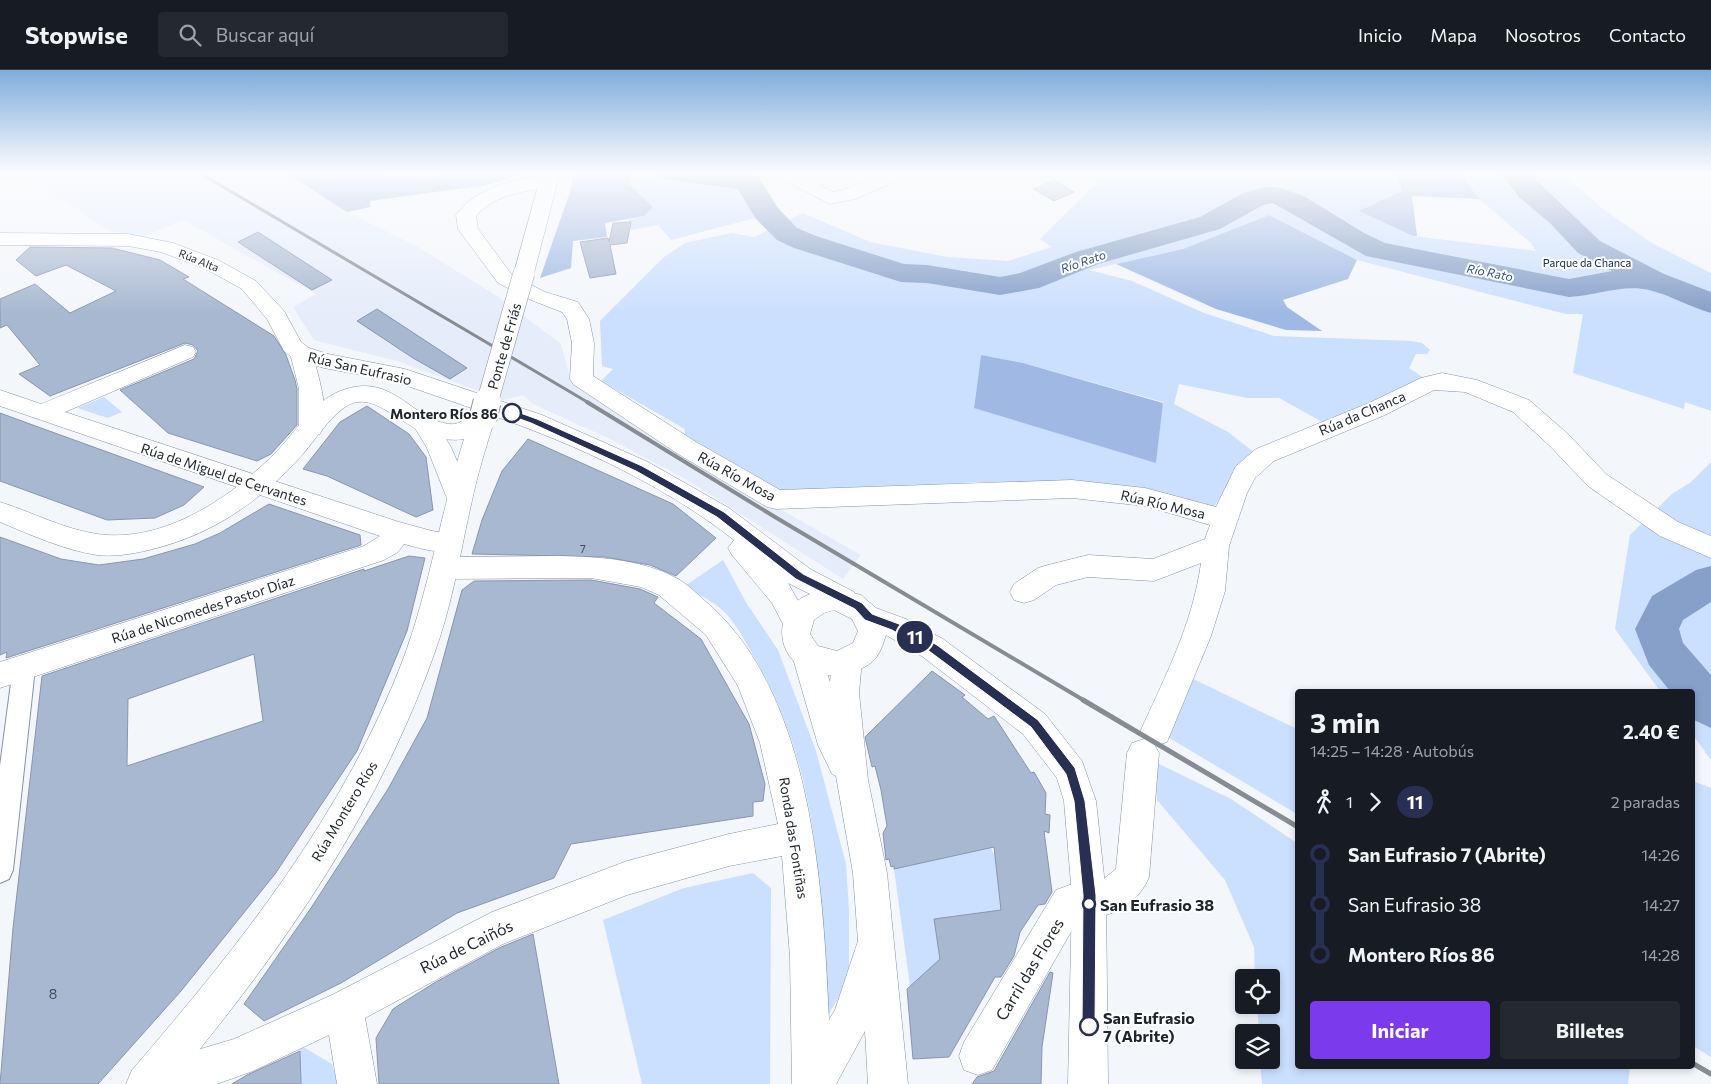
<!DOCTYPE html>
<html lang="es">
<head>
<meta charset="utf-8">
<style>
	:root { --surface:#171b24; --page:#242831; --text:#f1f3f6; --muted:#9ea1a6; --line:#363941; --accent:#7c3aed }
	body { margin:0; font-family:Commissioner,sans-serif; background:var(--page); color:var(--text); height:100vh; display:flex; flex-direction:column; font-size:19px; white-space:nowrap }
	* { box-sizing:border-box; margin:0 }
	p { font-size:16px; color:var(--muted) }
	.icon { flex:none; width:28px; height:28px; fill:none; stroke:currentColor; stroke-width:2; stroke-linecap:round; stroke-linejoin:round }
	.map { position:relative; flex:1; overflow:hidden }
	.side { position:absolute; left:1295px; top:619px; width:400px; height:380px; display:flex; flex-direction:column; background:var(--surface); border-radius:5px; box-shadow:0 2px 8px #0003 }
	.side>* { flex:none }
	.badge { padding:0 10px; border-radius:16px; font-size:18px; line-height:32px }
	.fabs { position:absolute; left:1235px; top:899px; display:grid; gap:10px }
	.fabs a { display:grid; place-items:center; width:45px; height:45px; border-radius:5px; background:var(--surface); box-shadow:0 2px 8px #0003; font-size:25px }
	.map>.badge { position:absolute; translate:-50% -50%; box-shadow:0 0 0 2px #fff }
	.legs { display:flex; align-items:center; gap:8px; height:55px; padding:0 15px; font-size:16px }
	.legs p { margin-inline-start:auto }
	.head { display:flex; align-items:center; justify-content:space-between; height:85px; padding:0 15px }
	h1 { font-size:28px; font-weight:700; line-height:38px }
	.primary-button { display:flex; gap:10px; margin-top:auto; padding:10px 15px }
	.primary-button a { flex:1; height:58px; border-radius:5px; background:var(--accent); color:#fff; font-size:20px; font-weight:700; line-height:58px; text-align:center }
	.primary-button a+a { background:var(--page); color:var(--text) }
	ul { padding:0 15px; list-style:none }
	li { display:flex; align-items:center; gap:18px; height:50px; font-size:19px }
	li i { display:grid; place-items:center; width:8px; height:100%; margin:0 6px; background:currentColor }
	li i::after { content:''; width:12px; height:12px; margin:-6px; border:4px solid; border-radius:50%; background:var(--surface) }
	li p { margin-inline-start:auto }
	li:first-child i { background:linear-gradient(#0000 50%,currentColor 0) }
	li:last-child i { background:linear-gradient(currentColor 50%,#0000 0) }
	header { display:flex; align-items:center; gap:30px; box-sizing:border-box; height:70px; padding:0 25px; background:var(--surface); border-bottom:1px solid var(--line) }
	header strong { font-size:24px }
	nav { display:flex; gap:28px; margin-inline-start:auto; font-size:18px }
	.search { width:350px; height:45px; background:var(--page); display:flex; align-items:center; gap:12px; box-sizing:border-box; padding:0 18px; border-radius:5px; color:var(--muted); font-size:19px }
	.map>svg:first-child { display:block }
	.built { fill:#e5edfb }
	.green { fill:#cbdffe; fill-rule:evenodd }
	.forest { fill:#9fb9e4 }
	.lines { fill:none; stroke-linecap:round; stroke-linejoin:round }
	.river { fill:#86a0c9; fill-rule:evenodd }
	.building { fill:#a8b8d1; stroke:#8796af; fill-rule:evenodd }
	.pedestrian-casing { stroke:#8493ac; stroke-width:2 }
	.minor-casing { stroke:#8493ac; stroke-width:1 }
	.tertiary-casing { stroke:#8493ac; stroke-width:1 }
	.primary-casing { stroke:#8493ac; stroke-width:1 }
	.pedestrian { fill:#fff; fill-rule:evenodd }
	.minor { fill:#fff; fill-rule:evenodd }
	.tertiary { fill:#fff; fill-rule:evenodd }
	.primary { fill:#fff; fill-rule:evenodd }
	.rail-far2 { stroke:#878c93; stroke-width:3 }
	.rail-far1 { stroke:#878c93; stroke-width:4 }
	.rail { stroke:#878c93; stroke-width:5 }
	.tertiary-bridge-far1-casing { stroke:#8493ac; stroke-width:22; stroke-linecap:butt }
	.tertiary-bridge-casing { stroke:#8493ac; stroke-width:29; stroke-linecap:butt }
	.tertiary-bridge-far1 { stroke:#fff; stroke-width:21 }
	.tertiary-bridge { stroke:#fff; stroke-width:27 }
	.line-1 { fill:#272f53; stroke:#fff }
	.stop-1-dot { fill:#fff; stroke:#272f53; stroke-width:2.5 }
	.labels { text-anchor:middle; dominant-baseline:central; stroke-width:4; stroke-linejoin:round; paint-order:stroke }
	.far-street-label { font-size:11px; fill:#1f252e; stroke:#fff }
	.far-park-label { font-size:11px; fill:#0e2d60; stroke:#fff }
	.number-label { font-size:11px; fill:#414a57 }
	.far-water-label { font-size:12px; font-style:italic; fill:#315188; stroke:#fff }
	.street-label { font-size:14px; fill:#1f252e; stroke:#fff }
	.stop-label { font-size:14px; font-weight:bold; fill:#1f252e; stroke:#fff; text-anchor:end }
	.near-number-label { font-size:14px; fill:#414a57 }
	.near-stop-label { font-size:16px; font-weight:bold; fill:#1f252e; stroke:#fff; text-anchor:start }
	.near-street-label { font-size:16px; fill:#1f252e; stroke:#fff }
</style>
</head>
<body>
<header>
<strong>Stopwise</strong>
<div class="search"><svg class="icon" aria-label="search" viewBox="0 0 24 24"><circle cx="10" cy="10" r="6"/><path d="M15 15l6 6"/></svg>Buscar aquí</div>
<nav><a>Inicio</a><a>Mapa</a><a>Nosotros</a><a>Contacto</a></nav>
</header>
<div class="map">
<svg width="1711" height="1014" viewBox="0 0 1711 1014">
	<rect width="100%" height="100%" fill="#f3f6fb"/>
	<path class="built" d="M 23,102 L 285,102 L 347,142 L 416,176 L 497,226 L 561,274 L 569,304 L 646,363 L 861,485 L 843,509 L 689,411 L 610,369 L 533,334 L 523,325 L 503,330 L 397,291 L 314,270 L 293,237 L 316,224 L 183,150 L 143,167 L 109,161 Z"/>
	<path class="green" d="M 372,102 L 459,102 L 455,105 L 397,108 Z
		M 629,102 L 727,110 L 744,114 L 753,140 L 759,147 L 671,170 L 658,155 L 631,160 L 629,150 L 644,146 L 630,114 Z
		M 1108,102 L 1396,102 L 1402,121 L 1359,141 L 1413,166 L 1536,181 L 1531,173 L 1479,129 L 1460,102 L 1561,102 L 1603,139 L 1650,172 L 1711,203 L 1711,341 L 1685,332 L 1684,339 L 1573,303 L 1583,244 L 1566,244 L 1357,190 L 1269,145 L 1183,179 L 1089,200 L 1132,211 L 1204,243 L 1274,266 L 1411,271 L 1422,273 L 1430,280 L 1427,284 L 1416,284 L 1409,298 L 1424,308 L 1324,353 L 1279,328 L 1247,328 L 1179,314 L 1174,334 L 1228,362 L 1259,386 L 1246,391 L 1213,438 L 1075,414 L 975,412 L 783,427 L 685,371 L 685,359 L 601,311 L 613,299 L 602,296 L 600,251 L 664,187 L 685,173 L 732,163 L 754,167 L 803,143 L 870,172 L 947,187 L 1008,191 L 1052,177 L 1040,169 ZM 981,285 L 1023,293 L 1163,332 L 1156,392 L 974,337 Z
		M 104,327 L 122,342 L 108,348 L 77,338 Z
		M 1711,392 L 1711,690 L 1693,665 L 1692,621 L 1660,621 L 1615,559 L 1630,465 L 1672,424 L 1691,412 Z
		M 723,490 L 747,534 L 778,580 L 816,681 L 846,794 L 849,840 L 849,911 L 826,948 C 821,822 821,705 757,592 C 734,552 728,534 682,518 Z
		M 1187,606 L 1297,659 L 1297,744 L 1166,666 Z
		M 1153,691 L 1231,729 L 1297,773 L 1298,996 L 1630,996 L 1628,1014 L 1262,1014 L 1260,990 L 1271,990 L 1271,962 L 1259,962 L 1257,935 L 1271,935 L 1271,908 L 1255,907 L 1254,877 L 1225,810 L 1157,730 Z
		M 1693,711 L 1711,718 L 1711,987 L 1693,976 Z
		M 991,778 L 1003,805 L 1001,840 L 934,849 L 944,912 L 910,916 L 894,799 Z
		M 753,803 L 771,818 L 770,1014 L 642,1014 L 603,850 L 684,818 Z
		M 300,975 L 332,994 L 338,1014 L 301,1014 Z"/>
	<path class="forest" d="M 285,102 L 372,102 L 397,108 L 455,105 L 459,102 L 530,102 L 486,115 L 370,131 L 370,137 L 347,142 Z
		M 574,102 L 629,102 L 630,115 L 653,137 L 644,146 L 605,153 L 607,167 L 573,171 L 571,198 L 540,208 L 570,122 Z
		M 1396,102 L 1460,102 L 1479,129 L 1412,126 L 1417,166 L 1413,166 L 1359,141 L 1402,121 Z
		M 1269,145 L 1357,190 L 1348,209 L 1283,230 L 1287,237 L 1322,261 L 1286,260 L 1216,239 L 1116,194 L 1183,179 Z
		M 981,285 L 1023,293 L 1163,333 L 1156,393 L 974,338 Z"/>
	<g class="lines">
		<path class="river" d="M 658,102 L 740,102 L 758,106 L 778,138 L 797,158 L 816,166 L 904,194 L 927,195 L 1000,207 L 1020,203 L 1076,182 L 1200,147 L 1243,123 L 1265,117 L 1276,117 L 1302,125 L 1364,163 L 1385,173 L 1569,209 L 1612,201 L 1578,183 L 1551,154 L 1519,127 L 1500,102 L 1528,102 L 1600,171 L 1664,204 L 1711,222 L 1711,243 C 1690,237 1670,225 1649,220 C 1622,214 1596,226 1569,227 L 1366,186 L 1273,133 L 1263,135 L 1220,159 L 1098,194 L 1039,218 L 1000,225 L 927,213 L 901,212 L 794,178 L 777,170 L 756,149 L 738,119 L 671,110 L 661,108 Z
			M 1711,496 L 1711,532 L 1683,550 L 1679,559 L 1683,573 L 1711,605 L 1711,658 L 1692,649 L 1692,621 L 1670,621 L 1649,595 L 1635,559 L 1652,526 L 1696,500 Z"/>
	</g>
	<path class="building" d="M 1054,110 L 1074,122 L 1054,131 L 1034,119 Z
		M 631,152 L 627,173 L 610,175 L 616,204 L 590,208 L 580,172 L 608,168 L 609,172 L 613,153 Z
		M 258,162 L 332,210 L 312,220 L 238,172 Z
		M 30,177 L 112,178 L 160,190 L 189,207 L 183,209 L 274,266 L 286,285 L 295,310 L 297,319 L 297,355 L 271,384 L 257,391 L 168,363 L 120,320 L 194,289 L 198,281 L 193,275 L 185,273 L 50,326 L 19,304 L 40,295 L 7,255 L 0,258 L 0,229 L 35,214 L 70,243 L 116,221 L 66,195 L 36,206 L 16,190 Z
		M 377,239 L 467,298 L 450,309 L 413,288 L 357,251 Z
		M 367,336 L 409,364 L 426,387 L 433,440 L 416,447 L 327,406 L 303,399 L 340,352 Z
		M 0,343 L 30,354 L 204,417 L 184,435 L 155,448 L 107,450 L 0,411 Z
		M 528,369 L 673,434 L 716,468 L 676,506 L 650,495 L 605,487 L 472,484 L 482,450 L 502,401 Z
		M 269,434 L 360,465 L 361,475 L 6,588 L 7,582 L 0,585 L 0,467 L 61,489 L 99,495 L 143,489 L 195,474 L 220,463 Z
		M 409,486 L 425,488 L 407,561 L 357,681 L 275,804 L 181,921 L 98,1014 L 0,1014 L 13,858 L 42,606 L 364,499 L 364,501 ZM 254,584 L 263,651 L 127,696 L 128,629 Z
		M 591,510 L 640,519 L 658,527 L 654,533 L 701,569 L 749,654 L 765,714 L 763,731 L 753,732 L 753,746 L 571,774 L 554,808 L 457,843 L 341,913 L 264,951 L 244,934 L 311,838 L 388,719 L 427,648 L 462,520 L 474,511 Z
		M 932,601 L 965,625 L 962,627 L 988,649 L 994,646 L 1031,703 L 1034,702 L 1046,723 L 1045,744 L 1050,745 L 1049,763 L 1044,761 L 1052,822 L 1045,834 L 1038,835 L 1020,862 L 1014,886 L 1001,907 L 995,907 L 949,987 L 913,989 L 907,919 L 940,889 L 934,849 L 1001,840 L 994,777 L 894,799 L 894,796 L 891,797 L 889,789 L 886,790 L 883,763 L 887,756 L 881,720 L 875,696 L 872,697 L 865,667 Z
		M 533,864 L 559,1014 L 379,1014 L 376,968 L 393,939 L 434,913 L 499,878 Z
		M 1050,902 L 1053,903 L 1042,977 L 1041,1014 L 972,1014 L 977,1007 L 994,1001 Z
		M 300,981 L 301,1014 L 232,1014 L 247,1005 Z"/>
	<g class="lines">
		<g class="pedestrian-casing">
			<path id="pedestrian" d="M 24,588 L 32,591 L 35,598 L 13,800 L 9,809 L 0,813 L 0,696 L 13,598 L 16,591 Z"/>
		</g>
		<g class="minor-casing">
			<path id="minor" d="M 773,102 L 796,102 L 833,122 L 844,120 L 885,102 L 911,102 L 908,106 L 855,129 L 830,134 L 776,106 Z
				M 549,105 L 556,107 L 558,111 L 556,115 C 527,122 497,122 476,146 L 478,159 L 512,205 L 545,222 L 578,232 L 589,249 L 594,273 L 593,306 L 696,372 L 780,420 L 1072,410 L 1145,418 L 1216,437 L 1236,396 L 1256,379 L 1369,333 L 1421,308 L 1442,303 L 1477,310 L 1529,330 L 1568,364 L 1606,404 L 1678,452 L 1711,466 L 1711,488 L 1660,466 L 1588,416 L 1550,376 L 1513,342 L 1465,322 L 1434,320 L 1385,345 L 1274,391 L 1255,408 L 1247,423 L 1229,476 L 1225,521 L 1211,566 L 1167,672 L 1155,676 L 1159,683 L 1149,807 C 1140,830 1116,847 1091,847 C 1087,847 1084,845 1080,846 L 992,1000 L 978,1005 L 964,1000 L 959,986 L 964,972 L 1056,820 L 1089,808 L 1101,811 L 1116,799 L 1127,683 L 1132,673 L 1144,669 L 1140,662 C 1165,607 1193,553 1201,493 L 1154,511 L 1088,507 L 1056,515 L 1034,530 L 1024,533 L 1014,530 L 1010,522 L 1014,514 L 1038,498 L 1048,495 L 1088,485 L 1153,489 L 1205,469 L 1210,455 L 1145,436 L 1072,428 L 776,439 L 767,437 L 678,384 L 573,314 L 570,309 L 572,273 L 567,249 L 562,242 L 531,230 L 498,213 L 458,159 L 456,145 C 477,116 516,109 549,105 Z
				M 185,275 L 193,277 L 196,282 L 193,287 L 65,342 L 399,452 L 432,461 L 459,465 L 463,472 L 459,479 C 440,485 423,479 404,474 L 398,482 L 384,490 L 0,618 L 0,592 L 364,476 L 380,466 L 0,336 L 0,320 L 41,334 Z
				M 301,276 L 309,278 L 312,283 C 318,304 331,344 320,364 L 311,366 L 302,364 L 299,358 L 299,319 L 290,283 L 293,278 Z
				M 425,347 L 433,349 L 451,377 L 472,426 L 468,433 L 459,435 L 450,433 L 446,426 L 427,378 L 413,355 L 417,349 Z
				M 560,486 C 599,487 642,489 678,509 C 687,514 696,523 704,530 C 813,621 823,818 829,950 L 835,940 L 858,871 L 853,803 L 836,706 L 832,704 L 818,675 L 792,585 L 797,576 L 807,573 L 817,576 L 830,612 L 832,590 L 837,581 L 847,578 L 857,581 L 862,590 L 859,623 L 868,710 L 887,803 L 908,1014 L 868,1014 L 865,961 L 836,1014 L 792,1014 L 790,887 L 782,786 L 729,796 L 627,825 L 503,874 L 365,948 L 377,1014 L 337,1014 L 329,965 L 253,1001 L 217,1014 L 128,1014 L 133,999 L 234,969 L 332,925 L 492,842 L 627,791 L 729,764 L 778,754 L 760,673 L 738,616 L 706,565 L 659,525 L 641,517 L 591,508 L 445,509 L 435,506 L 431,498 L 435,490 L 445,487 Z"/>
		</g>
		<g class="tertiary-casing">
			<path id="tertiary" d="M 542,102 L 560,102 L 534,203 L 531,207 L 524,209 L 517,207 L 514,203 Z
				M 0,163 L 128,164 L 173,173 L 218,190 L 256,211 L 284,241 L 301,272 L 309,278 L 328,284 L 405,299 L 542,345 L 648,392 L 729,438 L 810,499 L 854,522 L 858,530 L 854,538 L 844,541 L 788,513 L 810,552 L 806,560 L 796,564 L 786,560 L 772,533 L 732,485 L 728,478 L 734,470 C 664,415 577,375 494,346 L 495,348 C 486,377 477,406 471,435 C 461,479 454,524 440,567 C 384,735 284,879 171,1014 L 126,1014 L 132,1000 C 240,875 345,743 404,587 C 430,516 441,441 464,369 C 417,377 387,327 357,332 C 337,335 316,369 303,384 C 260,432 212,465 149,480 C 132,484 114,487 97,485 C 64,480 31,465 0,452 L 0,432 C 32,442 63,459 97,464 C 165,474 235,425 279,379 C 299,357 316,328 346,319 C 393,304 413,350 449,354 C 462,356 469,344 480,341 L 393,311 L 324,298 L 293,288 L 284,281 L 267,249 L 242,219 L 204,198 L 161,182 L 128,176 L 0,175 Z"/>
		</g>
		<g class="primary-casing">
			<path id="primary" d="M 834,518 L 861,525 L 876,538 L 906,549 L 943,569 L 1045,644 L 1082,691 L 1096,731 L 1106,825 L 1108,1014 L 1068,1014 L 1072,825 L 1064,731 L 1057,708 L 1023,664 L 923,587 L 886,565 C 883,574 880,585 872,592 C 852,608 817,610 797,594 C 778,579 777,548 795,533 C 806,523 821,521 834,518 ZM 834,540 L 852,549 L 858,561 L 853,573 L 837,581 L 818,576 L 810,564 L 814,550 L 824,543 Z"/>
		</g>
		<use href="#pedestrian" class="pedestrian"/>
		<use href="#minor" class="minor"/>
		<use href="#tertiary" class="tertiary"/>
		<use href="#primary" class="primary"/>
		<path class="rail-far2" d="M 198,102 L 589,333"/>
		<path class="rail-far1" d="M 587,332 L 775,447 L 1085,631"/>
		<path class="rail" d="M 1083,630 L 1298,757
			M 1692,993 L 1711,1004"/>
		<g class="tertiary-bridge-far1-casing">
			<path id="tertiary-bridge-far1" d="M 487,333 L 524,203"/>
		</g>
		<g class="tertiary-bridge-casing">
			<path id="tertiary-bridge" d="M 483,348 L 487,332"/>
		</g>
		<use href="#tertiary-bridge-far1" class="tertiary-bridge-far1"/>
		<use href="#tertiary-bridge" class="tertiary-bridge"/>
	</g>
	<linearGradient id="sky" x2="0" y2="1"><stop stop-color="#81acdc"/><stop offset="0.42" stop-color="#fafbfd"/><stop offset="1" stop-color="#fafbfd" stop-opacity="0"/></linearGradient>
	<rect width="1711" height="244" fill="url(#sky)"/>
	<path class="line-1" d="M 512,340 L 537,349 L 642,396 L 724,442 L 803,504 L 862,533 L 872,544 L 899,554 L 937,575 L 1038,650 L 1075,698 L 1085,731 L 1096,825 L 1095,956 L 1093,961 L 1089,963 L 1084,961 L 1082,956 L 1083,825 L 1074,731 L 1066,704 L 1031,657 L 929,581 L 892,560 L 865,550 L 855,539 L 796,509 L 717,447 L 636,401 L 531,353 L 509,345 L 509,341 Z"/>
	<g class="stop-1-dot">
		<circle cx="512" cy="343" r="9"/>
		<circle cx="1089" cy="834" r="6"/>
		<circle cx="1089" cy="956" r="9"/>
	</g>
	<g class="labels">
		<g class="far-street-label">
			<text transform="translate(199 190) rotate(22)">Rúa Alta</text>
		</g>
		<g class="far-park-label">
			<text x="1587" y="192">Parque da Chanca</text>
		</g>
		<g class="number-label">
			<text x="583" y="478">7</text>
		</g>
		<g class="far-water-label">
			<text transform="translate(1083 191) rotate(-19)">Río Rato</text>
			<text transform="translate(1490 202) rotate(11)">Río Rato</text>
		</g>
		<g class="street-label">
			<text transform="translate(504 276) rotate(-74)">Ponte de Friás</text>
			<text transform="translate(360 298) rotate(13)">Rúa San Eufrasio</text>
			<text transform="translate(1362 343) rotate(-23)">Rúa da Chanca</text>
			<text transform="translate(224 404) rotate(18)">Rúa de Miguel de Cervantes</text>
			<text transform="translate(737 406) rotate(29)">Rúa Río Mosa</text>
			<text transform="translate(1163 434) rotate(13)">Rúa Río Mosa</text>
			<text transform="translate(203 539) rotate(-18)">Rúa de Nicomedes Pastor Díaz</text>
			<text transform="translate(344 741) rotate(-59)">Rúa Montero Ríos</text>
			<text transform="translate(794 768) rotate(81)">Ronda das Fontiñas</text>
		</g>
		<g class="stop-label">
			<text x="498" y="343">Montero Ríos 86</text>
		</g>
		<g class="near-number-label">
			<text x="53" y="923">8</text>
		</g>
		<g class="near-stop-label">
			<text x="1100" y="834">San Eufrasio 38</text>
			<text x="1103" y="947">San Eufrasio<tspan x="1103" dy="18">7 (Abrite)</tspan></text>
		</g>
		<g class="near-street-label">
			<text transform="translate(466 876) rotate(-26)">Rúa de Caiñós</text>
			<text transform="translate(1029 899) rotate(-59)">Carril das Flores</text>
		</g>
	</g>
</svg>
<div class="fabs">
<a><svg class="icon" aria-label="locate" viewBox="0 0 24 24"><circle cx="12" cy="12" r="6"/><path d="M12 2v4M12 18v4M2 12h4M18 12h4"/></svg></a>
<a><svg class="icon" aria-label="layers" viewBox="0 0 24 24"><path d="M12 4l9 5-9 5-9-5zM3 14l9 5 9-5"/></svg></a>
</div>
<b class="badge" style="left:915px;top:567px;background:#272f53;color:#fff">11</b>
<section class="side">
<div class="head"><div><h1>3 min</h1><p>14:25 – 14:28 · Autobús</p></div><b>2.40 €</b></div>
<div class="legs"><svg class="icon" aria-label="walk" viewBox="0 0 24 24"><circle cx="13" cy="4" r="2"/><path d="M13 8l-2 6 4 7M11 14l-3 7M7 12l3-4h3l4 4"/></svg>1<svg class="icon" aria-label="forward" viewBox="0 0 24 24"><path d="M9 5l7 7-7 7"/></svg><b class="badge" style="background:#272f53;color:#fff">11</b><p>2 paradas</p></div>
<ul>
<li><i style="color:#272f53"></i><b>San Eufrasio 7 (Abrite)</b><p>14:26</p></li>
<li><i style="color:#272f53"></i><span>San Eufrasio 38</span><p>14:27</p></li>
<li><i style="color:#272f53"></i><b>Montero Ríos 86</b><p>14:28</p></li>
</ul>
<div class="primary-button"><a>Iniciar</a><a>Billetes</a></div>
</section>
</div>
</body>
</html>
